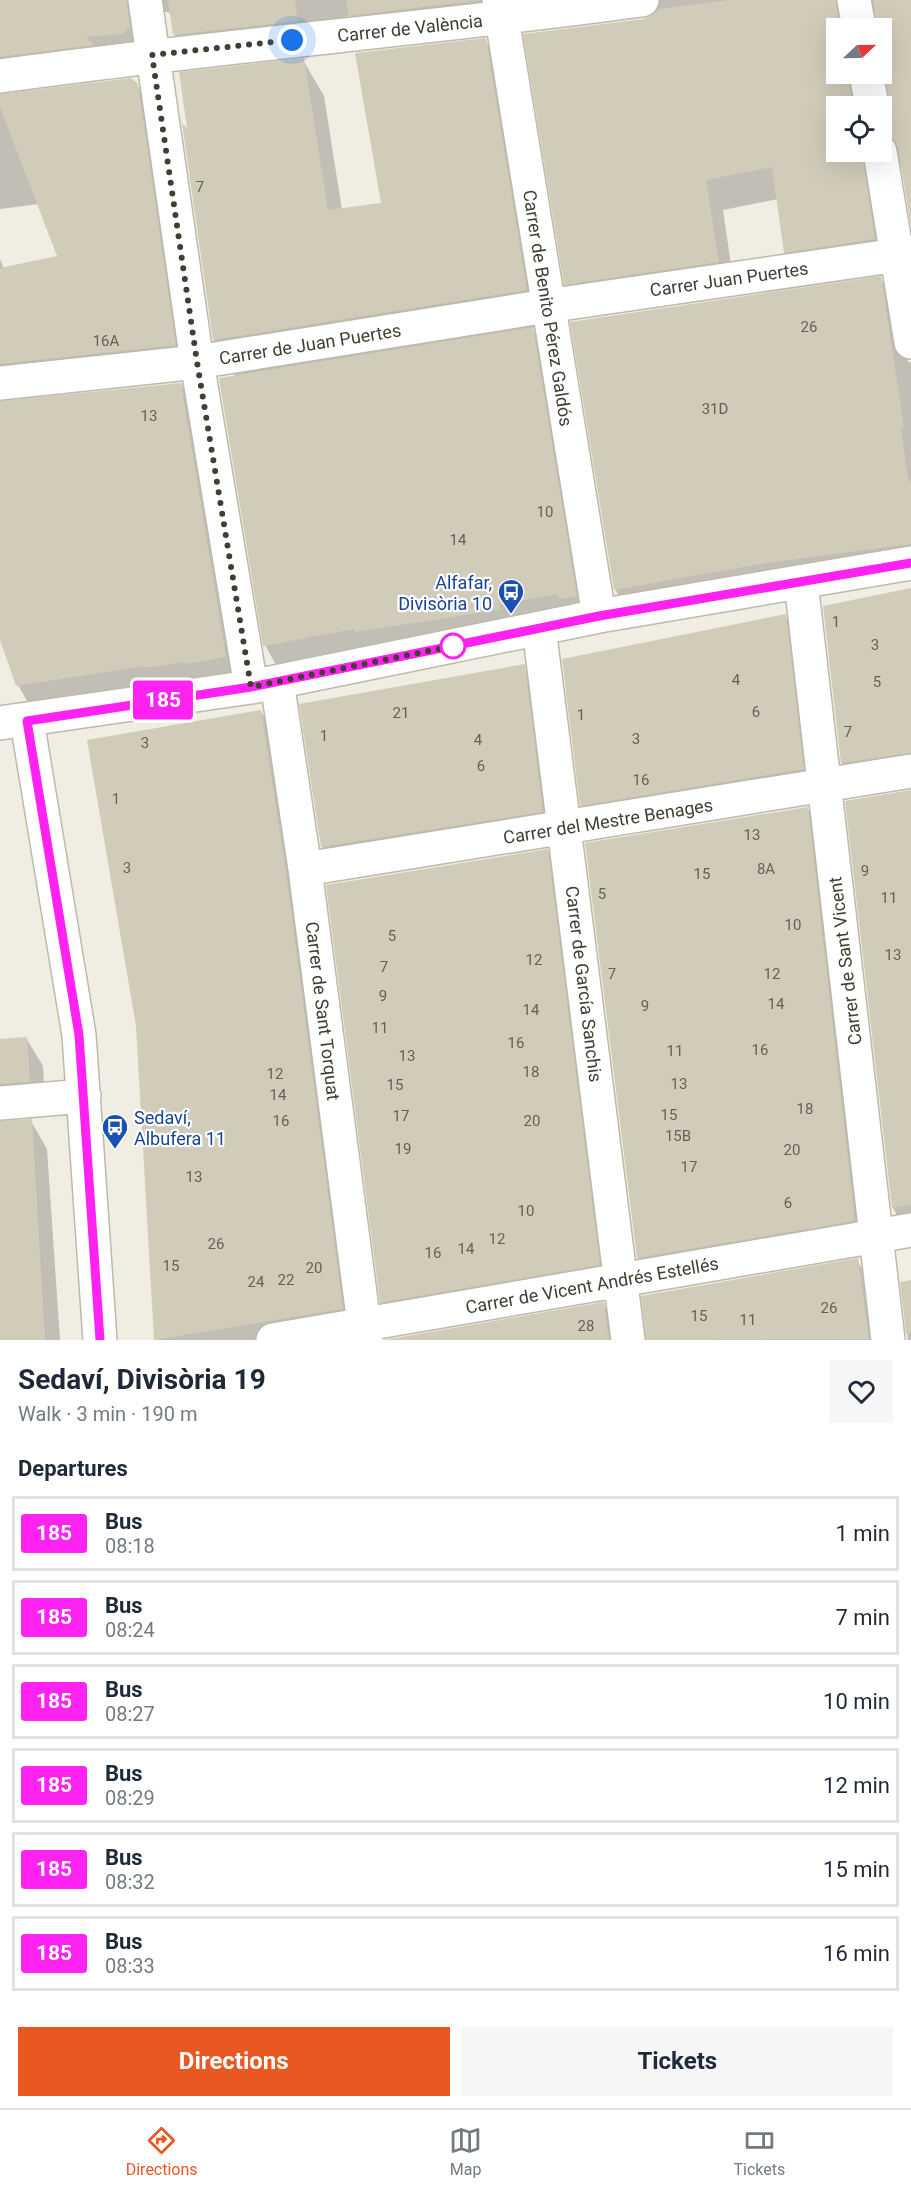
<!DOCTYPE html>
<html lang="en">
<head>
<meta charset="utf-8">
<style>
	:root { --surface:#fff; --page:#f6f6f7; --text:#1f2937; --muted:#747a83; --line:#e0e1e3; --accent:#e95821 }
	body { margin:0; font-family:Roboto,sans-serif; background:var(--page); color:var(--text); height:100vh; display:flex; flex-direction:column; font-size:22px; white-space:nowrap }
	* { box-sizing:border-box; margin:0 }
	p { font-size:20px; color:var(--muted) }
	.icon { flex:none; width:33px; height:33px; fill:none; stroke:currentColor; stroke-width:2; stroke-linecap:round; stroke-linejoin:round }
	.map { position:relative; height:1340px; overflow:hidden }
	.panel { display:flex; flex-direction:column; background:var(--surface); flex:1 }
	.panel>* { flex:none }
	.badge { padding:0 12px; border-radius:4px; font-size:21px; line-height:39px }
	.needle { width:39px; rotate:68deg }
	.fabs { position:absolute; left:826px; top:18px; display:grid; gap:12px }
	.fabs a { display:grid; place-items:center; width:66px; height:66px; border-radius:0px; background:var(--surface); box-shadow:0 6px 24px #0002; font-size:30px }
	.you { position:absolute; width:30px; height:30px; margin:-15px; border:4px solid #fff; border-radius:50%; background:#1a73e8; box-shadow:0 0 0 9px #1a73e833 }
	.map>.badge { position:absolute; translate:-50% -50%; box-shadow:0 0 0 3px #fff }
	h2 { padding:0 18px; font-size:22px; line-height:54px }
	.round { display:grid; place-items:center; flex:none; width:63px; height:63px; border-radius:0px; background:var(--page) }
	.summary { display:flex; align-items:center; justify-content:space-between; height:102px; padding:0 18px }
	h1 { font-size:28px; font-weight:700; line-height:45px }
	.primary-button { display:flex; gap:12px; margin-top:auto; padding:12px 18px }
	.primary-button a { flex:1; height:69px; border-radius:0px; background:var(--accent); color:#fff; font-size:24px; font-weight:700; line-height:69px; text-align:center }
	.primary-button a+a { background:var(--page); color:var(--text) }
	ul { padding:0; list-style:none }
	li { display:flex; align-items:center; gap:18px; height:75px; margin:0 12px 9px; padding:0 6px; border:3px solid var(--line); border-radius:0px }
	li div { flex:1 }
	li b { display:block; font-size:22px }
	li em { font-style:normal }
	li .badge { min-width:66px; font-weight:700; text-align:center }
	.dock { display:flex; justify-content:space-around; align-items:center; height:84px; border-top:2px solid var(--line); background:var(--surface); font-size:16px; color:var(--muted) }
	.dock a { display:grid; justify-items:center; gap:3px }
	.dock .selected { color:var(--accent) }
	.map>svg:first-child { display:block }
	.shadow { fill:#0003; fill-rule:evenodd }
	.building { fill:#d1cbba }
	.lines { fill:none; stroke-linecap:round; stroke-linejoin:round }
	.minor-casing { stroke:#beb9aa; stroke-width:36 }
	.minor { stroke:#fff; stroke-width:33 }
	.line-casing { stroke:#fff; stroke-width:14 }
	.line { stroke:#ff22f1; stroke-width:9 }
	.walk { stroke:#423e34; stroke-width:6; stroke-dasharray:0 10.8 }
	.stop-dot { fill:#fff; stroke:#ff22f1; stroke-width:3 }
	.labels { text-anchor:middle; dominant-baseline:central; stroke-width:4.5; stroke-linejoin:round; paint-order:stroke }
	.number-label { font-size:15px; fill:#666156 }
	.street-label { font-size:18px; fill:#423e34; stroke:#fff }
	.transit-label { font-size:18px; fill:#164399; stroke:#fff; text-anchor:end }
</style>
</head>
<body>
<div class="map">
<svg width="911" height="1340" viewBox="0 0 911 1340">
	<rect width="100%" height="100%" fill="#f0eee3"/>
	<path class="shadow" d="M 0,0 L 911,0 L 911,216 L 902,164 L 894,163 L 891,269 L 803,282 L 785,252 L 778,199 L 723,210 L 735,292 L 583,314 L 566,284 L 645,20 L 658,11 L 367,45 L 351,16 L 310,23 L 192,65 L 175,35 L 171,13 L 161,11 L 146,57 L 6,91 L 2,96 L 137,85 L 155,116 L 192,375 L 7,397 L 2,403 L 181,384 L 198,414 L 243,683 L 35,715 L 18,685 L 0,636 L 0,259 L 4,269 L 59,257 L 39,204 L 0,209 ZM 868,11 L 877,12 L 879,28 L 882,28 L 882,74 L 837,74 L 837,28 L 853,28 ZM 880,85 L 888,86 L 892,102 L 891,113 L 882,123 L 882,152 L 837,152 L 837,106 L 864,106 Z
		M 485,40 L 506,76 L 547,326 L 532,329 L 549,358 L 593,625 L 281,674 L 265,645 L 235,376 L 214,340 L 184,127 L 189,132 L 303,60 L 324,96 L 342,210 L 383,204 Z
		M 880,278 L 898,308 L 908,362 L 911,362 L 911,576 L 632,619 L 615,589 Z
		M 911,589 L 911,785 L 859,793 L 842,763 L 824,607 Z
		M 785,615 L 798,638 L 816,792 L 594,827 L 582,805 Z
		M 524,668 L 535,687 L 553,831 L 334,867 L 322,847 L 301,706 Z
		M 262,713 L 279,743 L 353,1340 L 157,1340 L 138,1025 L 89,741 Z
		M 911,791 L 911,1238 L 910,1238 L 893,1208 L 847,802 Z
		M 807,808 L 821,833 L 868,1241 L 652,1283 L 638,1258 Z
		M 547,850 L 560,874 L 612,1288 L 395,1325 L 382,1302 Z
		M 26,1038 L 43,1066 L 45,1110 L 6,1115 L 1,1121 L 31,1121 L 47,1149 L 60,1340 L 0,1340 L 0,1040 Z
		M 857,1260 L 874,1290 L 882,1340 L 646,1340 L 643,1297 Z
		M 911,1281 L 911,1340 L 908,1340 L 902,1283 Z
		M 604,1304 L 622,1340 L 392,1340 Z"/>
	<path class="building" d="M 0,0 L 127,0 L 130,26 L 123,34 L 86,37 L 94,45 L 0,57 Z
		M 168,0 L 295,0 L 298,21 L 173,35 Z
		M 346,0 L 481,0 L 349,16 Z
		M 730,0 L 836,0 L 840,28 L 837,28 L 837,74 L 848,74 L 853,106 L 837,106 L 837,152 L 862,152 L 875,239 L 784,253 L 772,167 L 706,180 L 719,262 L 564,285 L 523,34 L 644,19 L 653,15 L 658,9 Z
		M 873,0 L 911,0 L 911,226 L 898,148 L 894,140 L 882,134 L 882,121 L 889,113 L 890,103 L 882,65 L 882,28 L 877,28 Z
		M 486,38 L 527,290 L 213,340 L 182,123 L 187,128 L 179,72 L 304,58 L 328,210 L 381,203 L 355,53 Z
		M 131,78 L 138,84 L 176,345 L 0,364 L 0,268 L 57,256 L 0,107 L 0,94 Z
		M 881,276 L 904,427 L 901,427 L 908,481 L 911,481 L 911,544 L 766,563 L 614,590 L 570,322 Z
		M 533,327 L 577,596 L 559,599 L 558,594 L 499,605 L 500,609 L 460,616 L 355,632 L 354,629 L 263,646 L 219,378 Z
		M 181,383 L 226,657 L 185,664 L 184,662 L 146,668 L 145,666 L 16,686 L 0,640 L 0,401 Z
		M 911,588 L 911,753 L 841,763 L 823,606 Z
		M 786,614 L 804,769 L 580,806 L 562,659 Z
		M 525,664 L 543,812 L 321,847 L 299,704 Z
		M 261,710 L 286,872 L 343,1309 L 154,1340 L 136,1026 L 87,740 Z
		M 911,790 L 911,1205 L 892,1208 L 845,801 Z
		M 808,807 L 855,1221 L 637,1258 L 585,843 Z
		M 548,849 L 600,1265 L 380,1303 L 326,885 Z
		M 27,1037 L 30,1082 L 0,1084 L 0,1039 Z
		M 32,1119 L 45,1340 L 0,1340 L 0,1121 Z
		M 858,1258 L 869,1339 L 646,1340 L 641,1296 Z
		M 911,1280 L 911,1332 L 906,1333 L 900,1282 Z
		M 604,1302 L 609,1340 L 384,1340 Z"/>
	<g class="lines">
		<g class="minor-casing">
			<path id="minor" d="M 145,0 L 197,362 L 251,687
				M 499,0 L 599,616
				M 854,0 L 859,28
				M 866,74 L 872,106
				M 0,76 C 214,46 428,29 642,0
				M 880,152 L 911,342
				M 0,383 L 197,362 L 547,306 L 911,253
				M 801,582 L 888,1340
				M 539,628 L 628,1340
				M 277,682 L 305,869 L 366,1340
				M 27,721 L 79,1035 L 100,1340
				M 0,723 L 251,687 L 599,616 L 911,563
				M 305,869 L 911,771
				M 0,1103 L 84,1096
				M 273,1340 L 911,1230"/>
		</g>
		<use href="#minor" class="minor"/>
	</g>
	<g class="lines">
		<g class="line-casing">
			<path id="line" d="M 100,1340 L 79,1035 L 27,721 L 251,687 L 599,616 L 911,563"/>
		</g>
		<use href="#line" class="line"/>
		<path class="walk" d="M 292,40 L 152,55 L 197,362 L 251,687 L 453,646"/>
	</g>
	<defs>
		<g id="bus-pin" transform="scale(1.35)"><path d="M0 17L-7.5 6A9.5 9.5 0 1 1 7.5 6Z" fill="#1a4fb4" stroke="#fff"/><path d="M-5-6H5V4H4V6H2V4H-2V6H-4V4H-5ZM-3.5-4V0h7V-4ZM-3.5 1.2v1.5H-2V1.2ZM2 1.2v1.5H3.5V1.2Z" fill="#fff"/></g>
	</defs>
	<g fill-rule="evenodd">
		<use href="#bus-pin" x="511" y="592"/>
		<use href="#bus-pin" x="115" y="1127"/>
	</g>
	<circle class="stop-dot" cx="453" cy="646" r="12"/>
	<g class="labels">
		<g class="number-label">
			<text x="200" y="187">7</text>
			<text x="809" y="327">26</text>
			<text x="106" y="341">16A</text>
			<text x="715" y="409">31D</text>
			<text x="149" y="416">13</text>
			<text x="545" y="512">10</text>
			<text x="458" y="540">14</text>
			<text x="836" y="622">1</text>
			<text x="875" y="645">3</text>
			<text x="736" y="680">4</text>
			<text x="877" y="682">5</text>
			<text x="756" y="712">6</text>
			<text x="401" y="713">21</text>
			<text x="581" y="715">1</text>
			<text x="848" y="732">7</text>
			<text x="324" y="736">1</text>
			<text x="636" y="739">3</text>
			<text x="478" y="740">4</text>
			<text x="145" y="743">3</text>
			<text x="481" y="766">6</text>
			<text x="641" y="780">16</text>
			<text x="116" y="799">1</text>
			<text x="752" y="835">13</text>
			<text x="127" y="868">3</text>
			<text x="766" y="869">8A</text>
			<text x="865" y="871">9</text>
			<text x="702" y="874">15</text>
			<text x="602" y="894">5</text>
			<text x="889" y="898">11</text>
			<text x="793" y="925">10</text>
			<text x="392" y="936">5</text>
			<text x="893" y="955">13</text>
			<text x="534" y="960">12</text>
			<text x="384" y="967">7</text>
			<text x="612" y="974">7</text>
			<text x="772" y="974">12</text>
			<text x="383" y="996">9</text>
			<text x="776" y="1004">14</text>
			<text x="645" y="1006">9</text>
			<text x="531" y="1010">14</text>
			<text x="380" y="1028">11</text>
			<text x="516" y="1043">16</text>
			<text x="760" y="1050">16</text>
			<text x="675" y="1051">11</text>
			<text x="407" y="1056">13</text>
			<text x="531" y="1072">18</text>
			<text x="275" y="1074">12</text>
			<text x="679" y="1084">13</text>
			<text x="395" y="1085">15</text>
			<text x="278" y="1095">14</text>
			<text x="805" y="1109">18</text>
			<text x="669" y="1115">15</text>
			<text x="401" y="1116">17</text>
			<text x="281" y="1121">16</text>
			<text x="532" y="1121">20</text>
			<text x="678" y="1136">15B</text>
			<text x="403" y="1149">19</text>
			<text x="792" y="1150">20</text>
			<text x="689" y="1167">17</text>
			<text x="194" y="1177">13</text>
			<text x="788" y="1203">6</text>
			<text x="526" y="1211">10</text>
			<text x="497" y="1239">12</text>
			<text x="216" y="1244">26</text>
			<text x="466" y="1249">14</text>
			<text x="433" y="1253">16</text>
			<text x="171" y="1266">15</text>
			<text x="314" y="1268">20</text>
			<text x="286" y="1280">22</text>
			<text x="256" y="1282">24</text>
			<text x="829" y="1308">26</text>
			<text x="699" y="1316">15</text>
			<text x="748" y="1320">11</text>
			<text x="586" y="1326">28</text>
		</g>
		<g class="street-label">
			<text transform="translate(410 28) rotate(-6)">Carrer de València</text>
			<text transform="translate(729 279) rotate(-8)">Carrer Juan Puertes</text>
			<text transform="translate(548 308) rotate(81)">Carrer de Benito Pérez Galdós</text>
			<text transform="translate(310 344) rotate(-9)">Carrer de Juan Puertes</text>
			<text transform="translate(608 821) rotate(-9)">Carrer del Mestre Benages</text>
			<text transform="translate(845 961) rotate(-97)">Carrer de Sant Vicent</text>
			<text transform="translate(584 984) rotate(83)">Carrer de García Sanchis</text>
			<text transform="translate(323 1011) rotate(83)">Carrer de Sant Torquat</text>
			<text transform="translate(592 1285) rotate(-10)">Carrer de Vicent Andrés Estellés</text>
		</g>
		<g class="transit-label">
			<text x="492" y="582">Alfafar,<tspan x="492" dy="21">Divisòria 10</tspan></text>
			<text x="134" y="1117" text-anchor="start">Sedaví,<tspan x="134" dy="21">Albufera 11</tspan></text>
		</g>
	</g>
</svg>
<div class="fabs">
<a><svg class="needle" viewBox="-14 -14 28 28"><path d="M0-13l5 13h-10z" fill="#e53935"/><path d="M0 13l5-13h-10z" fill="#747a83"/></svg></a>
<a><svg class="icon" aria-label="locate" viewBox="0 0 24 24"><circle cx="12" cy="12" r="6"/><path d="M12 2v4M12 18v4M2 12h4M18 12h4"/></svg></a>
</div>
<div class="you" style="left:292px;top:40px"></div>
<b class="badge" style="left:163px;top:700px;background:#ff22f1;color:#fff">185</b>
</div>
<section class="panel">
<div class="summary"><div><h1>Sedaví, Divisòria 19</h1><p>Walk · 3 min · 190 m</p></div><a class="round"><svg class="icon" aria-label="heart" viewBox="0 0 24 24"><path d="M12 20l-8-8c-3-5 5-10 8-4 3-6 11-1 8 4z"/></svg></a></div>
<h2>Departures</h2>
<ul>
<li><span class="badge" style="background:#ff22f1;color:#fff">185</span><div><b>Bus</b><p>08:18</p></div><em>1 min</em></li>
<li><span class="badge" style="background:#ff22f1;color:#fff">185</span><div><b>Bus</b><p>08:24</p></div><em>7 min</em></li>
<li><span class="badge" style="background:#ff22f1;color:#fff">185</span><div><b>Bus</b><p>08:27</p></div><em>10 min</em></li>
<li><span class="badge" style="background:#ff22f1;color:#fff">185</span><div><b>Bus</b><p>08:29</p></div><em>12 min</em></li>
<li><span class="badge" style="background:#ff22f1;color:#fff">185</span><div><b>Bus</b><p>08:32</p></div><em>15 min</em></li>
<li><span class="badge" style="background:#ff22f1;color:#fff">185</span><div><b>Bus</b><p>08:33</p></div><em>16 min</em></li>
</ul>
<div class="primary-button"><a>Directions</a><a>Tickets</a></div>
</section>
<nav class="dock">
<a class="selected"><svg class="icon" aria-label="directions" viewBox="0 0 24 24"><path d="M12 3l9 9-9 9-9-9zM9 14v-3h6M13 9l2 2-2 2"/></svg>Directions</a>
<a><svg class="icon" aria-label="map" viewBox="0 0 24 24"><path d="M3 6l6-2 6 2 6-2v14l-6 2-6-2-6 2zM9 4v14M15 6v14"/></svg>Map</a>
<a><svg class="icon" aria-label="tickets" viewBox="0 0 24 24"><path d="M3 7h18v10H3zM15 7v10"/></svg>Tickets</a>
</nav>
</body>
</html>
